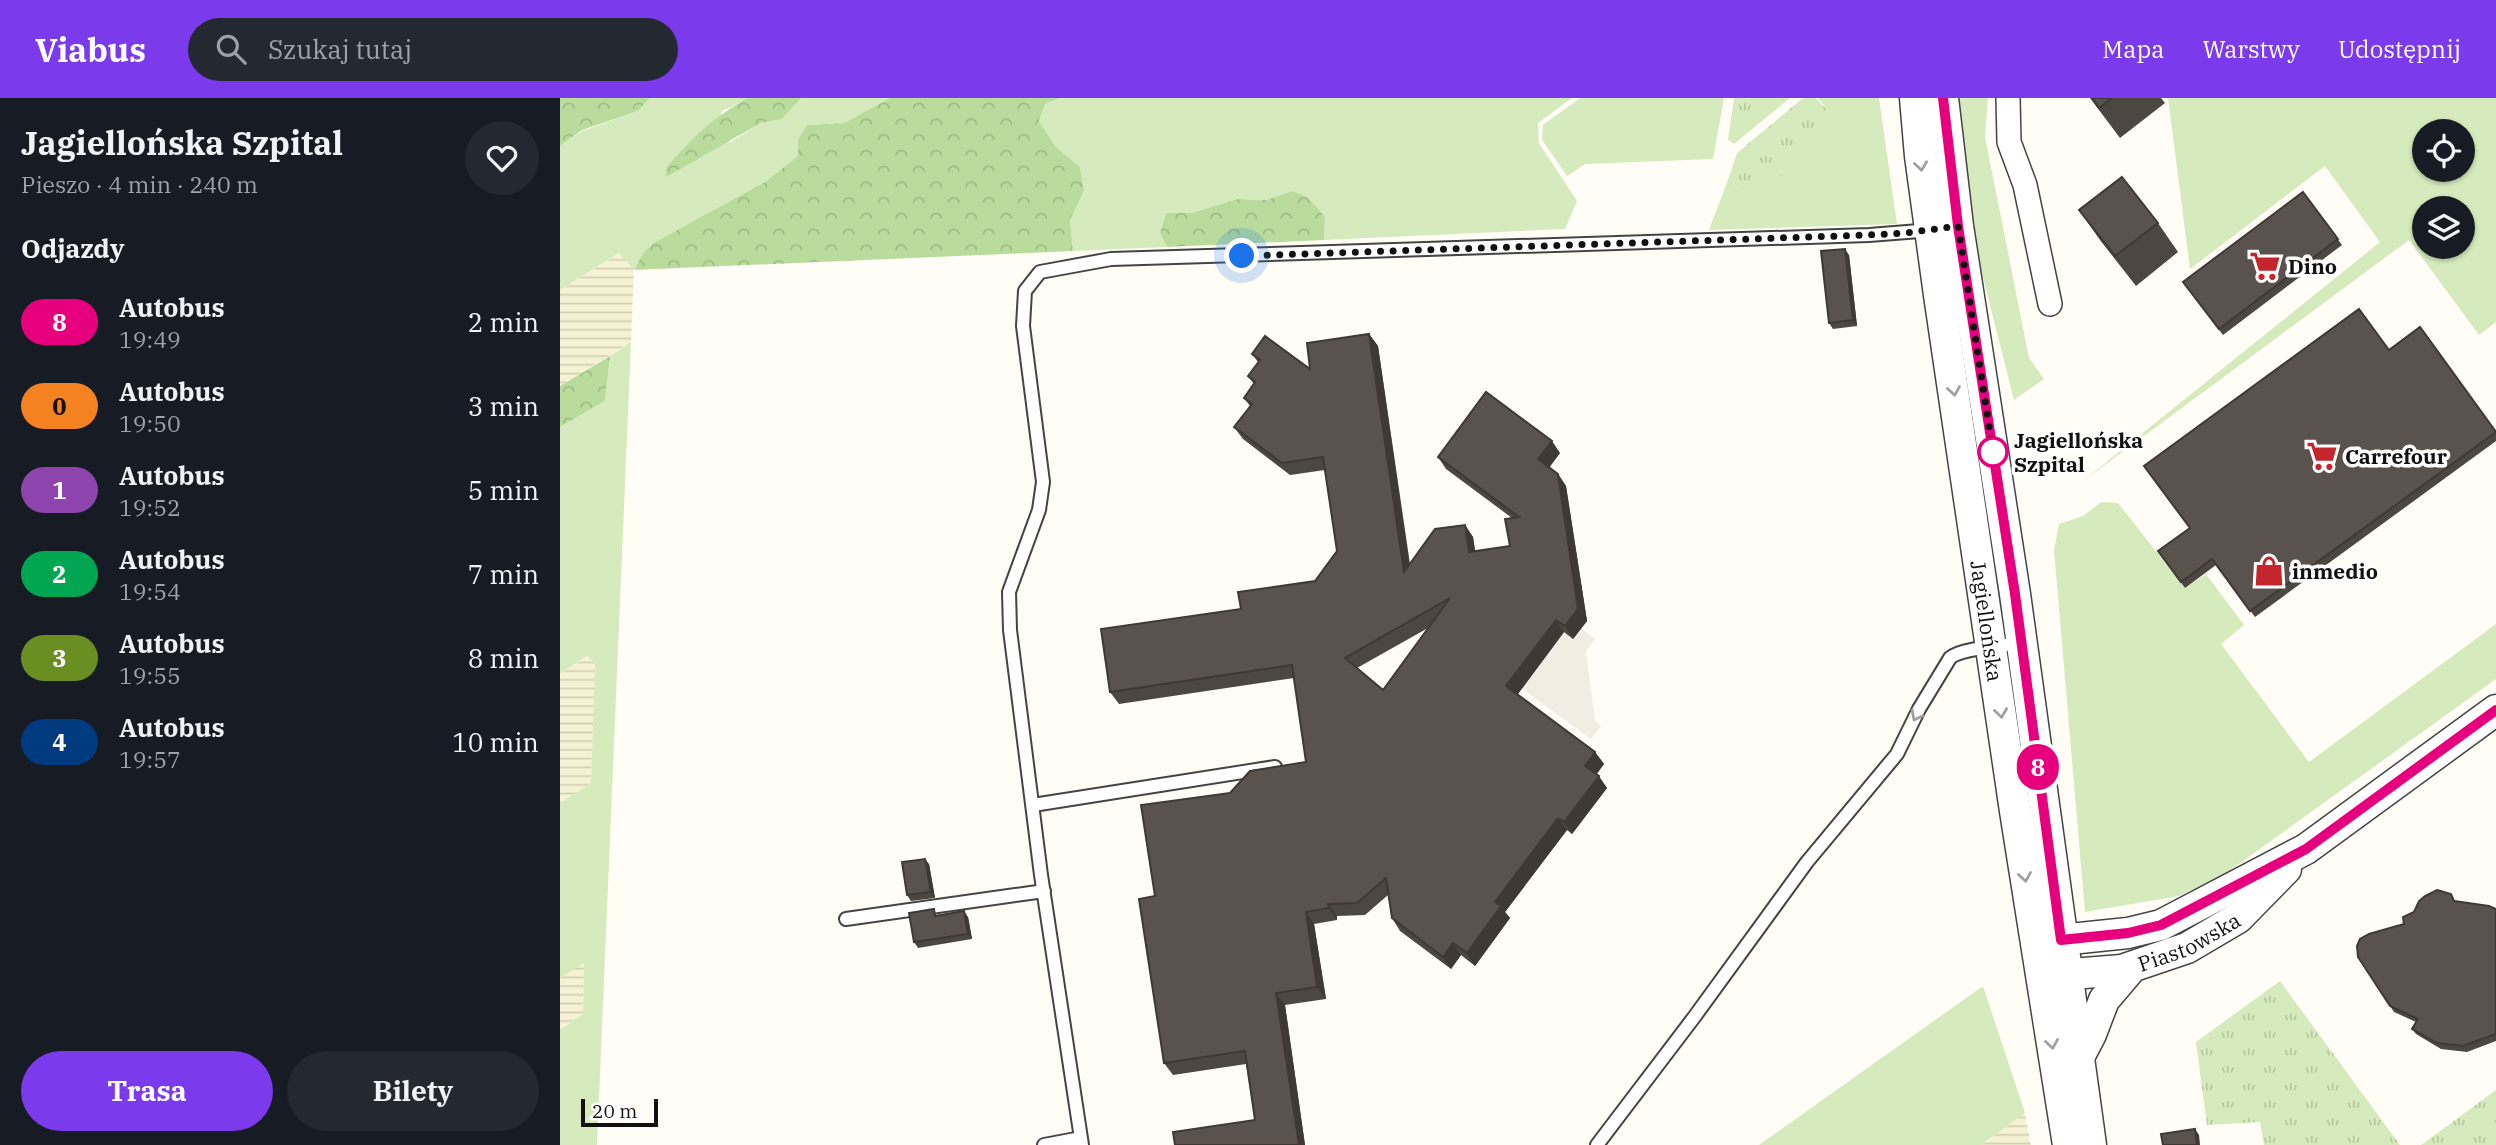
<!DOCTYPE html>
<html lang="pl">
<head>
<meta charset="utf-8">
<style>
	:root { --surface:#171b24; --page:#242831; --text:#f1f3f6; --muted:#9ea1a6; --accent:#7c3aed }
	body { margin:0; font-family:"IBM Plex Serif",serif; background:var(--page); color:var(--text); height:100vh; display:flex; flex-direction:column; font-size:26px; white-space:nowrap }
	* { box-sizing:border-box; margin:0 }
	p { font-size:23px; color:var(--muted) }
	.icon { flex:none; width:38px; height:38px; fill:none; stroke:currentColor; stroke-width:2; stroke-linecap:round; stroke-linejoin:round }
	.map { position:relative; flex:1; overflow:hidden }
	.side { display:flex; flex-direction:column; background:var(--surface); width:560px }
	.side>* { flex:none }
	.badge { padding:0 14px; border-radius:23px; font-size:24px; line-height:46px }
	.tools { position:absolute; left:1852px; top:21px; display:grid; gap:14px }
	.tools a { display:grid; place-items:center; width:63px; height:63px; border-radius:50%; background:var(--surface); box-shadow:0 2px 5px #0004; font-size:35px }
	.scale { position:absolute; left:21px; bottom:18px; width:77px; box-sizing:border-box; padding-left:7px; border:4px solid #111; border-top:0; font-size:19px; line-height:24px; white-space:nowrap; color:#111; -webkit-text-stroke:5px #fff; paint-order:stroke }
	.you { position:absolute; width:35px; height:35px; margin:-18px; border:5px solid #fff; border-radius:50%; background:#1a73e8; box-shadow:0 0 0 10px #1a73e833 }
	.map>.badge { position:absolute; translate:-50% -50%; box-shadow:0 0 0 4px #fff }
	h2 { padding:0 21px; font-size:26px; line-height:63px }
	.round { display:grid; place-items:center; flex:none; width:74px; height:74px; border-radius:37px; background:var(--page) }
	.summary { display:flex; align-items:center; justify-content:space-between; height:119px; padding:0 21px }
	h1 { font-size:33px; font-weight:700; line-height:52px }
	.primary-button { display:flex; gap:14px; margin-top:auto; padding:14px 21px }
	.primary-button a { flex:1; height:80px; border-radius:42px; background:var(--accent); color:#fff; font-size:28px; font-weight:700; line-height:80px; text-align:center }
	.primary-button a+a { background:var(--page); color:var(--text) }
	ul { padding:0; list-style:none }
	li { display:flex; align-items:center; gap:21px; height:84px; padding:0 21px }
	li div { flex:1 }
	li b { display:block; font-size:26px }
	li em { font-style:normal }
	li .badge { min-width:77px; font-weight:700; text-align:center }
	header { display:flex; align-items:center; gap:42px; box-sizing:border-box; height:98px; padding:0 35px; background:var(--accent); color:#fff }
	header strong { font-size:33px }
	nav { display:flex; gap:38px; margin-inline-start:auto; font-size:24px }
	.search { width:490px; height:63px; background:var(--page); display:flex; align-items:center; gap:18px; box-sizing:border-box; padding:0 24px; border-radius:38px; color:var(--muted); font-size:26px }
	main { display:flex; flex:1; min-height:0 }
	.map>svg:first-child { display:block }
	.farmland { fill:url(#farmland-rules) }
	.grass { fill:#d5ebbd; fill-rule:evenodd }
	.forest { fill:url(#forest-crowns) }
	.park { fill:url(#park-tufts) }
	.plaza { fill:#f1ede2 }
	.lines { fill:none; stroke-linecap:round; stroke-linejoin:round }
	.service-casing { stroke:#444; stroke-width:16 }
	.minor-casing { stroke:#444; stroke-width:26 }
	.tertiary-casing { stroke:#444; stroke-width:33 }
	.service { stroke:#fff; stroke-width:12 }
	.minor { stroke:#fff; stroke-width:23 }
	.tertiary { stroke:#fff; stroke-width:30 }
	.wall { fill:#4d4742; fill-rule:evenodd }
	.shaded-wall { fill:#3f3936 }
	.building { fill:#5a524d; stroke:#3f3936; stroke-width:2; fill-rule:evenodd }
	.oneway { stroke:#a0a0a0 }
	.line-casing { stroke:#fff; stroke-width:16 }
	.line { stroke:#e6007e; stroke-width:10 }
	.walk { stroke:#111; stroke-width:7; stroke-dasharray:0 12.6 }
	.stop-dot { fill:#fff; stroke:#e6007e; stroke-width:3.5 }
	.labels { text-anchor:middle; dominant-baseline:central; stroke-width:7; stroke-linejoin:round; paint-order:stroke }
	.poi-label { font-size:21px; font-weight:bold; fill:#111; stroke:#fff; text-anchor:start }
	.stop-label { font-size:21px; font-weight:bold; fill:#111; stroke:#fff; text-anchor:start }
	.street-label { font-size:21px; fill:#111; stroke:#fff }
</style>
</head>
<body>
<header>
<strong>Viabus</strong>
<div class="search"><svg class="icon" aria-label="search" viewBox="0 0 24 24"><circle cx="10" cy="10" r="6"/><path d="M15 15l6 6"/></svg>Szukaj tutaj</div>
<nav><a>Mapa</a><a>Warstwy</a><a>Udostępnij</a></nav>
</header>
<main>
<section class="side">
<div class="summary"><div><h1>Jagiellońska Szpital</h1><p>Pieszo · 4 min · 240 m</p></div><a class="round"><svg class="icon" aria-label="heart" viewBox="0 0 24 24"><path d="M12 20l-8-8c-3-5 5-10 8-4 3-6 11-1 8 4z"/></svg></a></div>
<h2>Odjazdy</h2>
<ul>
<li><span class="badge" style="background:#e6007e;color:#fff">8</span><div><b>Autobus</b><p>19:49</p></div><em>2 min</em></li>
<li><span class="badge" style="background:#f58220;color:#111">0</span><div><b>Autobus</b><p>19:50</p></div><em>3 min</em></li>
<li><span class="badge" style="background:#8e44ad;color:#fff">1</span><div><b>Autobus</b><p>19:52</p></div><em>5 min</em></li>
<li><span class="badge" style="background:#00a651;color:#fff">2</span><div><b>Autobus</b><p>19:54</p></div><em>7 min</em></li>
<li><span class="badge" style="background:#6b8e23;color:#fff">3</span><div><b>Autobus</b><p>19:55</p></div><em>8 min</em></li>
<li><span class="badge" style="background:#003b80;color:#fff">4</span><div><b>Autobus</b><p>19:57</p></div><em>10 min</em></li>
</ul>
<div class="primary-button"><a>Trasa</a><a>Bilety</a></div>
</section>
<div class="map">
<svg width="1936" height="1047" viewBox="0 0 1936 1047">
	<defs>
		<pattern id="farmland-rules" width="6" height="5" patternUnits="userSpaceOnUse" patternTransform="scale(1.75)"><rect width="6" height="5" fill="#f6f3d4"/><path d="M0 2.5h6" fill="none" stroke="#d2cfb5"/></pattern>
		<pattern id="forest-crowns" width="20" height="18" patternUnits="userSpaceOnUse" patternTransform="scale(1.75)"><rect width="20" height="18" fill="#b9dc9c"/><path d="M2 6a3 3 0 1 1 6 0M12 15a3 3 0 1 1 6 0" fill="none" stroke="#9ebc85"/></pattern>
		<pattern id="park-tufts" width="24" height="20" patternUnits="userSpaceOnUse" patternTransform="scale(1.75)"><rect width="24" height="20" fill="#d5ebbd"/><path d="M3 7l-1-3M5 7V3M7 7l1-3M15 17l-1-3M17 17v-4M19 17l1-3" fill="none" stroke="#b6c8a1"/></pattern>
	</defs>
	<rect width="100%" height="100%" fill="#fffdf5"/>
	<path class="farmland" d="M 60,155 L 74,172 L 71,244 L 0,288 L 0,192 Z
		M 28,558 L 35,565 L 31,685 L 0,705 L 0,576 Z
		M 24,864 L 23,916 L 0,932 L 0,880 Z
		M 1465,1015 L 1471,1047 L 1421,1047 Z"/>
	<path class="grass" d="M 90,0 L 188,0 L 161,14 L 169,45 L 201,25 L 222,21 L 241,0 L 330,0 L 284,25 L 247,27 L 238,41 L 238,58 L 205,84 L 83,155 L 74,172 L 59,155 L 0,192 L 0,48 L 22,33 L 78,13 Z
		M 500,0 L 1012,0 L 978,25 L 979,45 L 1017,103 L 1005,131 L 764,142 L 765,119 L 732,93 L 706,102 L 678,101 L 631,115 L 606,115 L 600,135 L 607,149 L 513,153 L 510,122 L 524,93 L 520,69 L 496,49 L 479,23 L 485,6 Z
		M 1020,0 L 1164,0 L 1153,61 L 1025,66 L 1007,78 L 982,42 L 983,27 Z
		M 1258,0 L 1319,0 L 1337,126 L 1149,132 L 1169,79 L 1180,93 L 1279,27 Z
		M 1393,0 L 1428,0 L 1425,39 L 1469,260 L 1484,281 L 1454,302 L 1407,116 Z
		M 1608,0 L 1936,0 L 1936,224 L 1919,237 L 1849,142 L 1523,383 L 1820,144 L 1765,68 L 1630,171 ZM 1864,33 L 1902,33 L 1902,72 L 1864,72 ZM 1864,110 L 1902,110 L 1902,149 L 1864,149 Z
		M 71,244 L 37,1047 L 0,1047 L 0,932 L 23,916 L 24,865 L 0,880 L 0,705 L 31,685 L 35,565 L 27,558 L 0,576 L 0,329 L 45,303 L 50,258 Z
		M 1541,404 L 1558,405 L 1625,490 L 1646,476 L 1684,527 L 1661,546 L 1749,664 L 1936,526 L 1936,581 L 1665,776 L 1619,798 L 1525,814 L 1494,452 L 1499,426 L 1523,418 Z
		M 1423,888 L 1465,1015 L 1421,1047 L 1199,1047 Z"/>
	<path class="forest" d="M 0,0 L 90,0 L 78,13 L 22,32 L 0,48 Z
		M 188,0 L 241,0 L 222,21 L 201,25 L 106,79 L 106,70 C 131,41 153,19 188,0 Z
		M 330,0 L 500,0 L 485,6 L 479,23 L 496,49 L 520,69 L 524,93 L 510,122 L 513,153 L 74,172 L 83,155 L 94,145 L 205,84 L 238,58 L 238,41 L 247,27 L 284,25 Z
		M 732,93 L 747,99 L 765,119 L 764,142 L 607,149 L 600,135 L 606,115 L 631,115 L 678,101 L 706,102 Z
		M 50,258 L 45,303 L 0,329 L 0,288 Z"/>
	<path class="park" d="M 1174,0 L 1230,0 L 1174,46 L 1168,42 Z
		M 1243,0 L 1256,0 L 1280,26 L 1208,90 L 1180,93 L 1169,79 L 1177,55 Z
		M 1720,883 L 1840,1047 L 1704,1047 L 1700,1024 L 1647,1027 L 1636,944 Z
		M 1936,992 L 1936,1047 L 1861,1047 Z"/>
	<path class="plaza" d="M 1021,530 L 1035,541 L 1026,553 L 1035,623 L 1041,628 L 1031,641 L 954,585 L 957,562 L 974,574 L 987,557 L 969,533 Z"/>
	<g class="lines">
		<g class="service-casing">
			<path id="service" d="M 473,707 L 715,669
				M 286,821 L 484,793
				M 484,1047 L 521,1040
				M 522,1047 L 481,777 L 450,532 L 449,494 L 479,412 L 483,384 L 463,228 L 465,193 L 480,174 L 551,161 L 1309,137 L 1372,132
				M 1037,1047 L 1135,918 L 1247,764 L 1337,656 L 1359,611 L 1390,560 C 1401,550 1443,548 1461,545"/>
		</g>
		<g class="minor-casing">
			<path id="minor" d="M 1448,0 L 1449,44 L 1465,87 L 1490,206"/>
		</g>
		<g class="tertiary-casing">
			<g id="tertiary">
				<path id="s1" d="M 1355,0 L 1360,58 L 1379,197 L 1455,713 L 1508,1047"/>
				<path d="M 1383,0 L 1398,128 L 1455,496 L 1531,1047"/>
				<path d="M 1481,844 L 1568,835 L 1601,827 L 1746,751 L 1936,612"/>
				<path id="s2" d="M 1486,878 L 1562,872 L 1627,850 L 1678,820 L 1726,771"/>
				<path d="M 1519,959 L 1531,936 L 1544,902 L 1572,869"/>
			</g>
		</g>
		<use href="#service" class="service"/>
		<use href="#minor" class="minor"/>
		<use href="#tertiary" class="tertiary"/>
	</g>
	<path class="wall" d="M 1530,0 L 1601,0 L 1605,5 L 1560,40 Z
		M 1743,94 L 1782,147 L 1663,237 L 1623,184 Z
		M 1519,112 L 1598,125 L 1618,154 L 1576,188 L 1540,142 Z
		M 1289,157 L 1297,228 L 1273,231 L 1269,225 Z
		M 809,236 L 818,248 L 850,466 L 905,427 L 913,439 L 915,453 L 950,448 L 952,420 L 886,371 L 878,359 L 1000,355 L 989,370 L 998,376 L 1006,388 L 1027,523 L 1013,541 L 1004,534 L 957,597 L 1035,654 L 1044,666 L 1036,676 L 1047,690 L 1012,736 L 1007,732 L 945,814 L 950,820 L 915,868 L 901,857 L 891,871 L 840,833 L 832,820 L 828,797 L 805,817 L 777,818 L 777,822 L 754,826 L 766,901 L 725,907 L 745,1047 L 615,1047 L 695,1022 L 686,966 L 613,977 L 604,965 L 595,798 L 670,695 L 746,664 L 734,580 L 559,606 L 550,594 L 681,511 L 755,483 L 777,453 L 765,372 L 730,377 L 683,341 L 674,329 L 690,308 L 684,300 L 694,286 L 688,278 L 698,264 L 692,256 L 750,271 ZM 868,530 L 823,592 L 797,570 Z
		M 1829,252 L 1936,334 L 1936,343 L 1695,519 L 1656,467 L 1625,490 L 1598,453 L 1629,430 Z
		M 369,766 L 375,800 L 351,803 L 347,797 Z
		M 1895,803 L 1936,811 L 1936,943 L 1907,954 L 1881,951 L 1856,936 L 1852,931 L 1856,924 L 1834,914 L 1798,859 L 1844,826 L 1854,814 Z
		M 378,817 L 408,819 L 412,841 L 358,850 L 354,844 Z"/>
	<path class="shaded-wall" d="M 1285,151 L 1289,157 L 1297,228 L 1293,222 Z
		M 809,236 L 818,248 L 852,486 L 844,474 Z
		M 992,343 L 1000,355 L 986,373 L 978,361 Z
		M 998,376 L 1006,388 L 1027,523 L 1013,541 L 1005,528 Z
		M 905,427 L 913,439 L 917,466 L 909,454 Z
		M 996,522 L 1004,534 L 955,600 L 946,588 Z
		M 1035,654 L 1044,666 L 1034,680 L 1025,668 Z
		M 1039,678 L 1047,690 L 1012,736 L 1004,724 Z
		M 998,720 L 1007,732 L 945,814 L 950,820 L 915,868 L 907,855 L 935,804 Z
		M 365,761 L 369,766 L 375,800 L 371,794 Z
		M 768,806 L 777,818 L 777,822 L 769,810 Z
		M 404,813 L 408,819 L 412,841 L 408,836 Z
		M 746,814 L 754,826 L 766,901 L 757,889 Z
		M 893,845 L 901,857 L 891,871 L 883,859 Z
		M 716,895 L 725,907 L 745,1047 L 739,1047 Z
		M 1635,1031 L 1639,1037 L 1640,1047 L 1637,1047 Z"/>
	<path class="building" d="M 1532,0 L 1552,0 L 1539,10 Z
		M 1562,79 L 1598,125 L 1555,158 L 1519,112 Z
		M 1743,94 L 1778,141 L 1659,231 L 1623,184 Z
		M 1285,151 L 1293,222 L 1269,225 L 1261,153 Z
		M 1799,211 L 1829,252 L 1860,229 L 1936,334 L 1690,513 L 1652,461 L 1621,484 L 1598,453 L 1630,430 L 1584,368 Z
		M 809,236 L 844,474 L 875,431 L 905,427 L 909,454 L 950,448 L 945,421 L 959,419 L 878,359 L 926,294 L 992,343 L 978,361 L 998,376 L 1018,511 L 1005,528 L 996,522 L 946,588 L 1035,654 L 1025,668 L 1039,678 L 1004,724 L 998,720 L 935,804 L 941,808 L 907,855 L 893,845 L 883,859 L 832,820 L 826,780 L 797,805 L 768,806 L 769,810 L 746,814 L 757,889 L 716,895 L 739,1047 L 615,1047 L 613,1034 L 695,1022 L 685,953 L 604,965 L 579,801 L 595,798 L 581,707 L 670,695 L 690,673 L 746,664 L 732,567 L 550,594 L 541,531 L 681,511 L 678,494 L 755,483 L 777,453 L 763,359 L 722,365 L 674,329 L 692,306 L 684,300 L 695,284 L 688,278 L 700,262 L 692,256 L 705,238 L 750,271 L 747,245 ZM 890,500 L 823,592 L 785,560 Z
		M 365,761 L 371,794 L 347,797 L 342,764 Z
		M 1877,792 L 1891,796 L 1894,803 L 1929,808 L 1936,811 L 1936,936 L 1903,948 L 1877,945 L 1852,931 L 1858,921 L 1830,908 L 1798,859 L 1797,848 L 1800,841 L 1809,836 L 1844,826 L 1843,819 L 1854,814 L 1859,803 L 1865,798 Z
		M 374,811 L 375,818 L 404,813 L 408,836 L 354,844 L 349,815 Z
		M 1635,1031 L 1637,1047 L 1603,1047 L 1601,1036 Z"/>
	<defs><path id="oneway-chevron" d="M-2-3.5L2.5 0L-2 3.5" fill="none" stroke-width="1.6" stroke-linecap="round" stroke-linejoin="round" transform="scale(1.75)"/></defs>
	<g class="oneway">
		<use href="#oneway-chevron" transform="translate(1361 68) rotate(82)"/>
		<use href="#oneway-chevron" transform="translate(1394 293) rotate(81)"/>
		<use href="#oneway-chevron" transform="translate(1441 615) rotate(82)"/>
		<use href="#oneway-chevron" transform="translate(1356 618) rotate(117)"/>
		<use href="#oneway-chevron" transform="translate(1465 779) rotate(81)"/>
		<use href="#oneway-chevron" transform="translate(1492 946) rotate(81)"/>
	</g>
	<g class="lines">
		<g class="line-casing">
			<path id="line" d="M 1383,0 L 1398,128 L 1455,496 L 1501,842 L 1568,835 L 1601,827 L 1746,751 L 1936,612"/>
		</g>
		<use href="#line" class="line"/>
		<path class="walk" d="M 682,158 L 1309,137 L 1346,135 L 1398,128 L 1433,354"/>
	</g>
	<defs>
		<g id="supermarket-bare" transform="scale(2.415)"><path d="M-6-5.5h2.5l.6 2H6L4.5 2H-2.5L-4.4-4H-6ZM-1.5 3.2a1.3 1.3 0 1 0 .1 0ZM3 3.2a1.3 1.3 0 1 0 .1 0Z" fill="#c4262e" stroke="#fff" stroke-width="2.5" paint-order="stroke"/></g>
		<g id="shop-bare" transform="scale(2.415)"><path d="M-5-2.5h2.3a2.7 3.5 0 0 1 5.4 0H5L5.5 6h-11ZM-1.5-2.5h3a1.5 2.3 0 0 0-3 0Z" fill="#c4262e" stroke="#fff" stroke-width="2.5" paint-order="stroke"/></g>
	</defs>
	<g fill-rule="evenodd">
		<use href="#supermarket-bare" x="1705" y="168"/>
		<use href="#supermarket-bare" x="1762" y="358"/>
		<use href="#shop-bare" x="1709" y="473"/>
	</g>
	<circle class="stop-dot" cx="1433" cy="354" r="14"/>
	<g class="labels">
		<g class="poi-label">
			<text x="1728" y="168">Dino</text>
			<text x="1785" y="358">Carrefour</text>
			<text x="1732" y="473">inmedio</text>
		</g>
		<g class="stop-label">
			<text x="1454" y="342">Jagiellońska<tspan x="1454" dy="24">Szpital</tspan></text>
		</g>
		<g class="street-label">
			<text stroke="none"><textPath href="#s1" startOffset="528">Jagiellońska</textPath></text>
			<text stroke="none"><textPath href="#s2" startOffset="149">Piastowska</textPath></text>
		</g>
	</g>
</svg>
<div class="tools">
<a><svg class="icon" aria-label="locate" viewBox="0 0 24 24"><circle cx="12" cy="12" r="6"/><path d="M12 2v4M12 18v4M2 12h4M18 12h4"/></svg></a>
<a><svg class="icon" aria-label="layers" viewBox="0 0 24 24"><path d="M12 4l9 5-9 5-9-5zM3 14l9 5 9-5"/></svg></a>
</div>
<div class="scale">20 m</div>
<div class="you" style="left:682px;top:158px"></div>
<b class="badge" style="left:1478px;top:669px;background:#e6007e;color:#fff">8</b>
</div>
</main>
</body>
</html>
